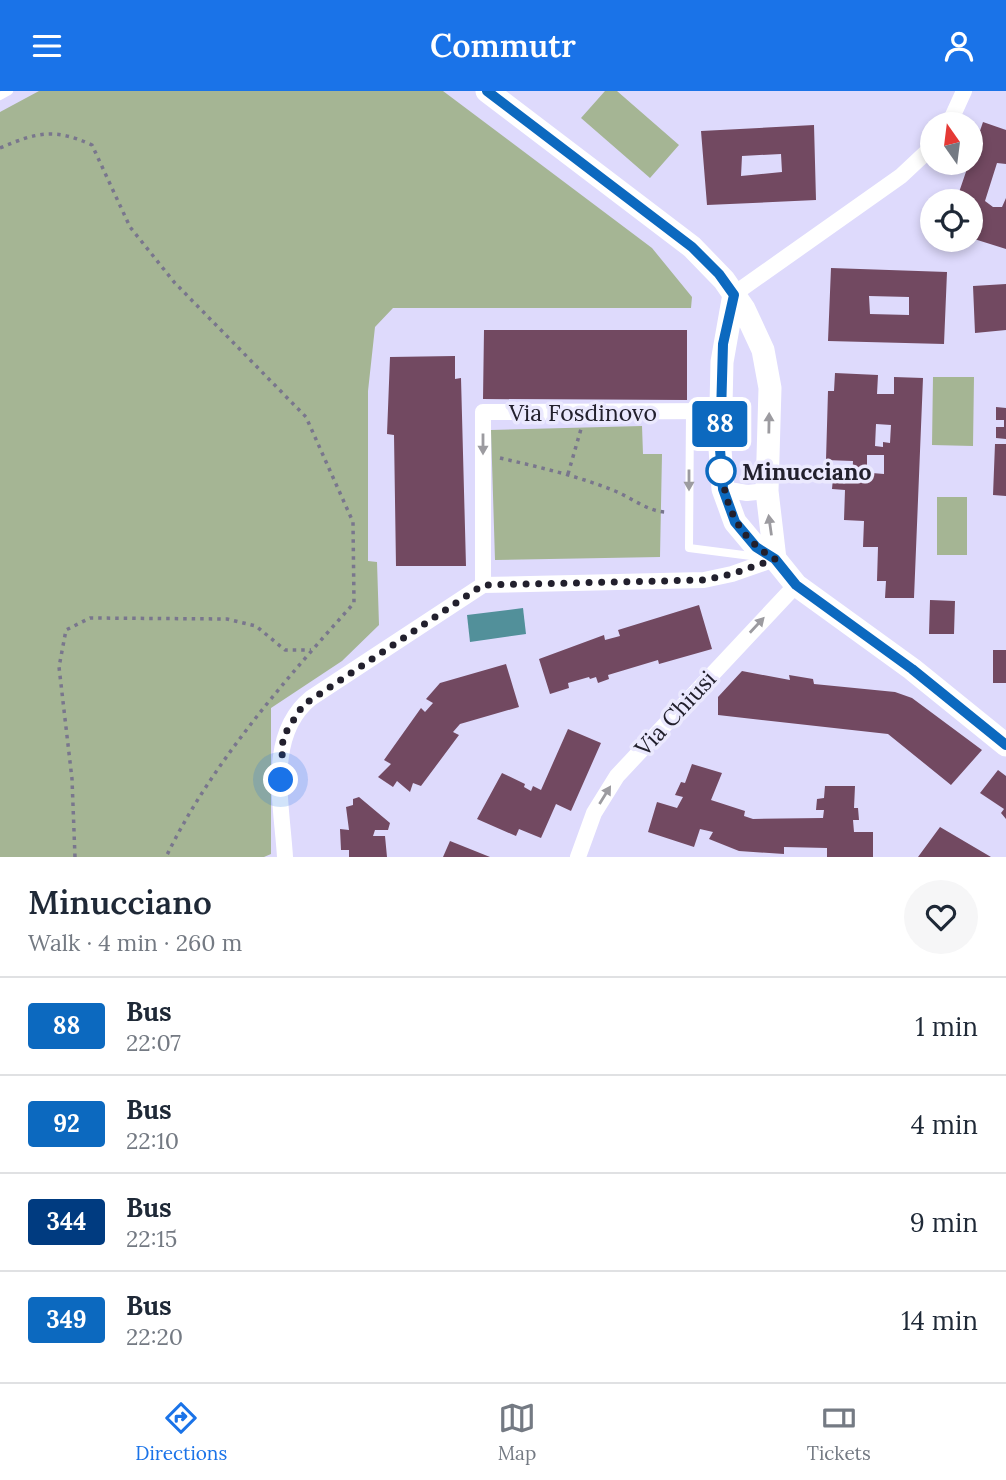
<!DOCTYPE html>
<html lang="en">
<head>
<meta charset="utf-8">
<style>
	:root { --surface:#fff; --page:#f6f6f7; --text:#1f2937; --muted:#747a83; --line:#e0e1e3; --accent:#1a73e8 }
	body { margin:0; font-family:Lora,serif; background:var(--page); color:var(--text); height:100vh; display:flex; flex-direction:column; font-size:26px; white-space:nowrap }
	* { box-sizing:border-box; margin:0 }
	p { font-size:23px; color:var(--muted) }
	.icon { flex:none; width:38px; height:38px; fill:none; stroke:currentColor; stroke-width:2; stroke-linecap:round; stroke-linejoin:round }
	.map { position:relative; height:766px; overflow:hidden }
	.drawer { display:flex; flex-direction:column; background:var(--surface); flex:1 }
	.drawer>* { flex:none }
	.badge { padding:0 14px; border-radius:5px; font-size:24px; line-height:46px }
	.needle { width:46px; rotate:346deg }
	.buttons { position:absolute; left:920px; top:21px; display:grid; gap:14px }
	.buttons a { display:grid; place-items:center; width:63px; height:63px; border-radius:50%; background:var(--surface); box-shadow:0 4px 10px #0003; font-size:35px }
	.you { position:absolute; width:35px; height:35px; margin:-18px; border:5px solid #fff; border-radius:50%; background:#1a73e8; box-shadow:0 0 0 10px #1a73e833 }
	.map>.badge { position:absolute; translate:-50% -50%; box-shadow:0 0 0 4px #fff }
	.round { display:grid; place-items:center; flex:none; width:74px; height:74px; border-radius:37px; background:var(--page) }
	.head { display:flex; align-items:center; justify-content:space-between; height:119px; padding:0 28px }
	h1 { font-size:33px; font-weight:600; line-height:52px }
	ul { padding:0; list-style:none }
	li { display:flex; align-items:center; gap:21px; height:98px; padding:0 28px; border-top:2px solid var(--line) }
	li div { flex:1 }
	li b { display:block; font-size:26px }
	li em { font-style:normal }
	li .badge { min-width:77px; font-weight:700; text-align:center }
	header { display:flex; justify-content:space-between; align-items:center; height:91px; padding:0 28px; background:var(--accent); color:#fff; font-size:32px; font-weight:600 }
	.dock { display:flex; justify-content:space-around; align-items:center; height:98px; border-top:2px solid var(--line); background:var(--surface); font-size:19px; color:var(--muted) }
	.dock a { display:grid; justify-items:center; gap:4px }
	.dock .on { color:var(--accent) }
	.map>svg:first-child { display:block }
	.green { fill:#a5b594 }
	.water { fill:#52909a }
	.building { fill:#724961; fill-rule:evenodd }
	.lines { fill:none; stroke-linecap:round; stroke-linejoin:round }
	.path { stroke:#79768d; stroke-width:3.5; stroke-dasharray:3.5 5; stroke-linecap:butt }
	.lane { stroke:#fff; stroke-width:8 }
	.street { stroke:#fff; stroke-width:16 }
	.secondary { stroke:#fff; stroke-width:23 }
	.oneway { fill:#9c9ba0 }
	.line-casing { stroke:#fff; stroke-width:16 }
	.line { stroke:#0c69bf; stroke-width:10 }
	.walk { stroke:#22202d; stroke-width:7; stroke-dasharray:0 12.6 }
	.stop-dot { fill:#fff; stroke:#0c69bf; stroke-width:3.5 }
	.labels { text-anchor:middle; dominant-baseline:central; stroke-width:7; stroke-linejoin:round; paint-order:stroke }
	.street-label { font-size:23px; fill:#22202d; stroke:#ebe9fe }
	.stop-label { font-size:23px; font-weight:bold; fill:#22202d; stroke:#ebe9fe; text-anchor:start }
</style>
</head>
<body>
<header><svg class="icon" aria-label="menu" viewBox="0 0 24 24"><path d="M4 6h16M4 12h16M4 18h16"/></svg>Commutr<svg class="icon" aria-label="person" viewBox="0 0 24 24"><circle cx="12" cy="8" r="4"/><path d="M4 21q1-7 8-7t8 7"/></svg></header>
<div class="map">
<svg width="1006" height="766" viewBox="0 0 1006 766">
	<rect width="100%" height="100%" fill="#dedafc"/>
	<path class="green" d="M 39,0 L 443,0 L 652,157 L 692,206 L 691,217 L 393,217 L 375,236 L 368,300 L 368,470 L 377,471 L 379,534 L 342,570 L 271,617 L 271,763 L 264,766 L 0,766 L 0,21 Z
		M 605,0 L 617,0 L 679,54 L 650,87 L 581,27 Z
		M 933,286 L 974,286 L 973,355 L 932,354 Z
		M 642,335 L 643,363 L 662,363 L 660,466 L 495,469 L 491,339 Z
		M 937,406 L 967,406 L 967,464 L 937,464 Z"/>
	<path class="water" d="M 523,517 L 526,543 L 470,551 L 467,524 Z"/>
	<path class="building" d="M 983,31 L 1006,39 L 1006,73 L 997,72 L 985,110 L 993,116 L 1002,116 L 1006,107 L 1006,158 L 971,147 L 971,110 L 956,110 Z
		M 814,34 L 816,109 L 707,114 L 701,40 ZM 781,63 L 782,81 L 741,85 L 742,65 Z
		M 831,177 L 947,181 L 944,253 L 828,250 ZM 869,205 L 909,206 L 909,224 L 870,223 Z
		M 1006,193 L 1006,239 L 975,242 L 973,195 Z
		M 484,239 L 687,239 L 687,309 L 483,308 Z
		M 455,265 L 455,288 L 461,287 L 466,475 L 396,475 L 394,344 L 387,343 L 390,266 Z
		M 835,282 L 878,284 L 877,303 L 894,303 L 894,286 L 923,287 L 914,507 L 885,507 L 886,490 L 877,490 L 878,456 L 863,456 L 864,430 L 844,429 L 845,399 L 832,398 L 833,387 L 852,388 L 853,370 L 826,369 L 828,300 L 834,300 ZM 876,333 L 891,334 L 890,352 L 883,351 L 883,356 L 875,355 ZM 867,364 L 884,364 L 884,383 L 872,382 L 872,386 L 867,386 Z
		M 996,316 L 1006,317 L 1006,348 L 996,347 L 996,336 L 1004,336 L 1004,329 L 996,329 Z
		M 995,353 L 1006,353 L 1006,405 L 993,404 Z
		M 930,509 L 955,510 L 954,543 L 929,543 Z
		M 699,514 L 712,558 L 659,573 L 658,569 L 608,584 L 609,588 L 598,592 L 596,586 L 590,588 L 589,586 L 568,592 L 569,597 L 550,603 L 539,568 L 604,544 L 605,549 L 620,545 L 618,539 Z
		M 993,559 L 1006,559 L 1006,592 L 993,592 Z
		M 506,573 L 519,616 L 460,633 L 453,641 L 459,644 L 421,695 L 413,692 L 410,701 L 397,690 L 393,696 L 378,686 L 391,673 L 384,669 L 421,617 L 425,621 L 433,612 L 426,608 L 440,592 Z
		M 742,580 L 790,589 L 789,584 L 813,588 L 814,593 L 895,601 L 912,607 L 982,659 L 951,694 L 888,643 L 718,624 L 718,606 Z
		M 568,638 L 601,652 L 571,720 L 556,713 L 541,747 L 519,738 L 516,745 L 477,728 L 502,682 L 525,693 L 524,696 L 531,700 L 533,695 L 541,699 Z
		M 692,673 L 722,682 L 711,709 L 745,720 L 744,725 L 753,728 L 823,727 L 824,719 L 816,719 L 817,708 L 824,707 L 825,695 L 855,695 L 854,717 L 858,717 L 859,729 L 853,729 L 854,741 L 873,741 L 873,766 L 827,766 L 827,757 L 784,756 L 784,763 L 739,760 L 709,748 L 713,741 L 700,738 L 694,756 L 648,741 L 657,711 L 677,717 L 683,706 L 675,704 L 681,691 L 685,692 Z
		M 998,679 L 1006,685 L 1006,728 L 1001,722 L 1004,718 L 980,702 Z
		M 359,706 L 390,732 L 388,739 L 375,739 L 373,745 L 385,745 L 387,766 L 349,766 L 349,759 L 341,759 L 340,738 L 349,739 L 346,716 L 353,714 L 353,708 Z
		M 940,736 L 991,766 L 918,766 Z
		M 450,750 L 490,766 L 443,766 Z"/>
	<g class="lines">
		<path class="path" d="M 0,57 C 37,41 55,37 92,54 L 130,136 L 174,191 L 306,326 L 353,431 L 354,512 C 285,589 211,673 166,766
			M 500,367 C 539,376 578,385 615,400 C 632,407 647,420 665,421
			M 568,383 L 581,338
			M 75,766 L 72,688 L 59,576 L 66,539 L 90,527 L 227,528 L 256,535 L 285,559 L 311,559"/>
		<path class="lane" d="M 0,5 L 9,0
			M 690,321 L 689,457 L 759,466"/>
		<path class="street" d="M 949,33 L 964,0
			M 734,203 L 901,85 L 933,55
			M 723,398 L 747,402 L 767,400
			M 483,494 L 483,321 L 720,320
			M 285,766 C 282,714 265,644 311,607 L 483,494 L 704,489 L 732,483 L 775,468
			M 578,766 L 594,722 L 617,685 L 796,494"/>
		<path class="secondary" d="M 487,0 L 692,156 L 724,189 L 744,218 L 763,259 L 770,297 L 767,400 L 775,468
			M 734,203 L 722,271 L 720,358 L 723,398 L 735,431 L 756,456 L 775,468 L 796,494 L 912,578 L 1006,654"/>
	</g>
	<defs><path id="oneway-solid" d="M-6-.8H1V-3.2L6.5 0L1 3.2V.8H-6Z" transform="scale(1.75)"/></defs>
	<g class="oneway">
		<use href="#oneway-solid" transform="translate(769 332) rotate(-89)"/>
		<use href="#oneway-solid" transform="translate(483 353) rotate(90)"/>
		<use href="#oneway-solid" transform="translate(689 389) rotate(90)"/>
		<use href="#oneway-solid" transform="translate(770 434) rotate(-98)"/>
		<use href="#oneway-solid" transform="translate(757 534) rotate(-47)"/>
		<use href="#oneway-solid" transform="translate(605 704) rotate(-58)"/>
	</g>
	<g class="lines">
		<g class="line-casing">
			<path id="line" d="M 487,0 L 692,156 L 719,183 L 734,204 L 723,253 L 720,358 L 723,398 L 735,431 L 756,456 L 775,468 L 796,494 L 912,578 L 1006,654"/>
		</g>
		<use href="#line" class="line"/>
		<path class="walk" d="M 281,689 L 283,646 L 303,614 L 483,494 L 704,489 L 732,483 L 775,468 C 737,446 724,414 721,372 L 721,380"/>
	</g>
	<circle class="stop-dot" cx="721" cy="380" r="14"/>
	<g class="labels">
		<g class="street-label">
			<text x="583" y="321">Via Fosdinovo</text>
			<text transform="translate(675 622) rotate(-47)">Via Chiusi</text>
		</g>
		<g class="stop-label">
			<text x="742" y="380">Minucciano</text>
		</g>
	</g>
</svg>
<div class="buttons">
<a><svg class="needle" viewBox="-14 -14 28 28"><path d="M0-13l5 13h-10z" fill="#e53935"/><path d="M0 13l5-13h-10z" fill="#747a83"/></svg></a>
<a><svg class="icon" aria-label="locate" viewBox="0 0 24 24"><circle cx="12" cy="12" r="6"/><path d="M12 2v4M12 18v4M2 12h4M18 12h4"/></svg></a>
</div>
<div class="you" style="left:281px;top:689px"></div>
<b class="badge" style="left:720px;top:333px;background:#0c69bf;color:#fff">88</b>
</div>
<section class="drawer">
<div class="head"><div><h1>Minucciano</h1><p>Walk · 4 min · 260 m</p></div><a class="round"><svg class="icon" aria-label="heart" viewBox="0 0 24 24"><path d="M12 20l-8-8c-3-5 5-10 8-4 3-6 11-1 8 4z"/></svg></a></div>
<ul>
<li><span class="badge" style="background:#0c69bf;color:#fff">88</span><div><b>Bus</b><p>22:07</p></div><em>1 min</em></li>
<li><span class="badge" style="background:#0c69bf;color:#fff">92</span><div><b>Bus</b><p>22:10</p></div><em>4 min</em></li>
<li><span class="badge" style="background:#003b80;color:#fff">344</span><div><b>Bus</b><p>22:15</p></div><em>9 min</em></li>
<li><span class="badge" style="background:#0c69bf;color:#fff">349</span><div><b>Bus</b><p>22:20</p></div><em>14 min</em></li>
</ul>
</section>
<nav class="dock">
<a class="on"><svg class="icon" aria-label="directions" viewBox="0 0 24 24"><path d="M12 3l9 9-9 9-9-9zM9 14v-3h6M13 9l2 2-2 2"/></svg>Directions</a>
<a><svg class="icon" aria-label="map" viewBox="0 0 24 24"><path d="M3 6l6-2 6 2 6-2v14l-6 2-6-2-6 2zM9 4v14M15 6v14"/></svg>Map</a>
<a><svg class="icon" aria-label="tickets" viewBox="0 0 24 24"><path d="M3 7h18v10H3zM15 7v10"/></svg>Tickets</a>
</nav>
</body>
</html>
